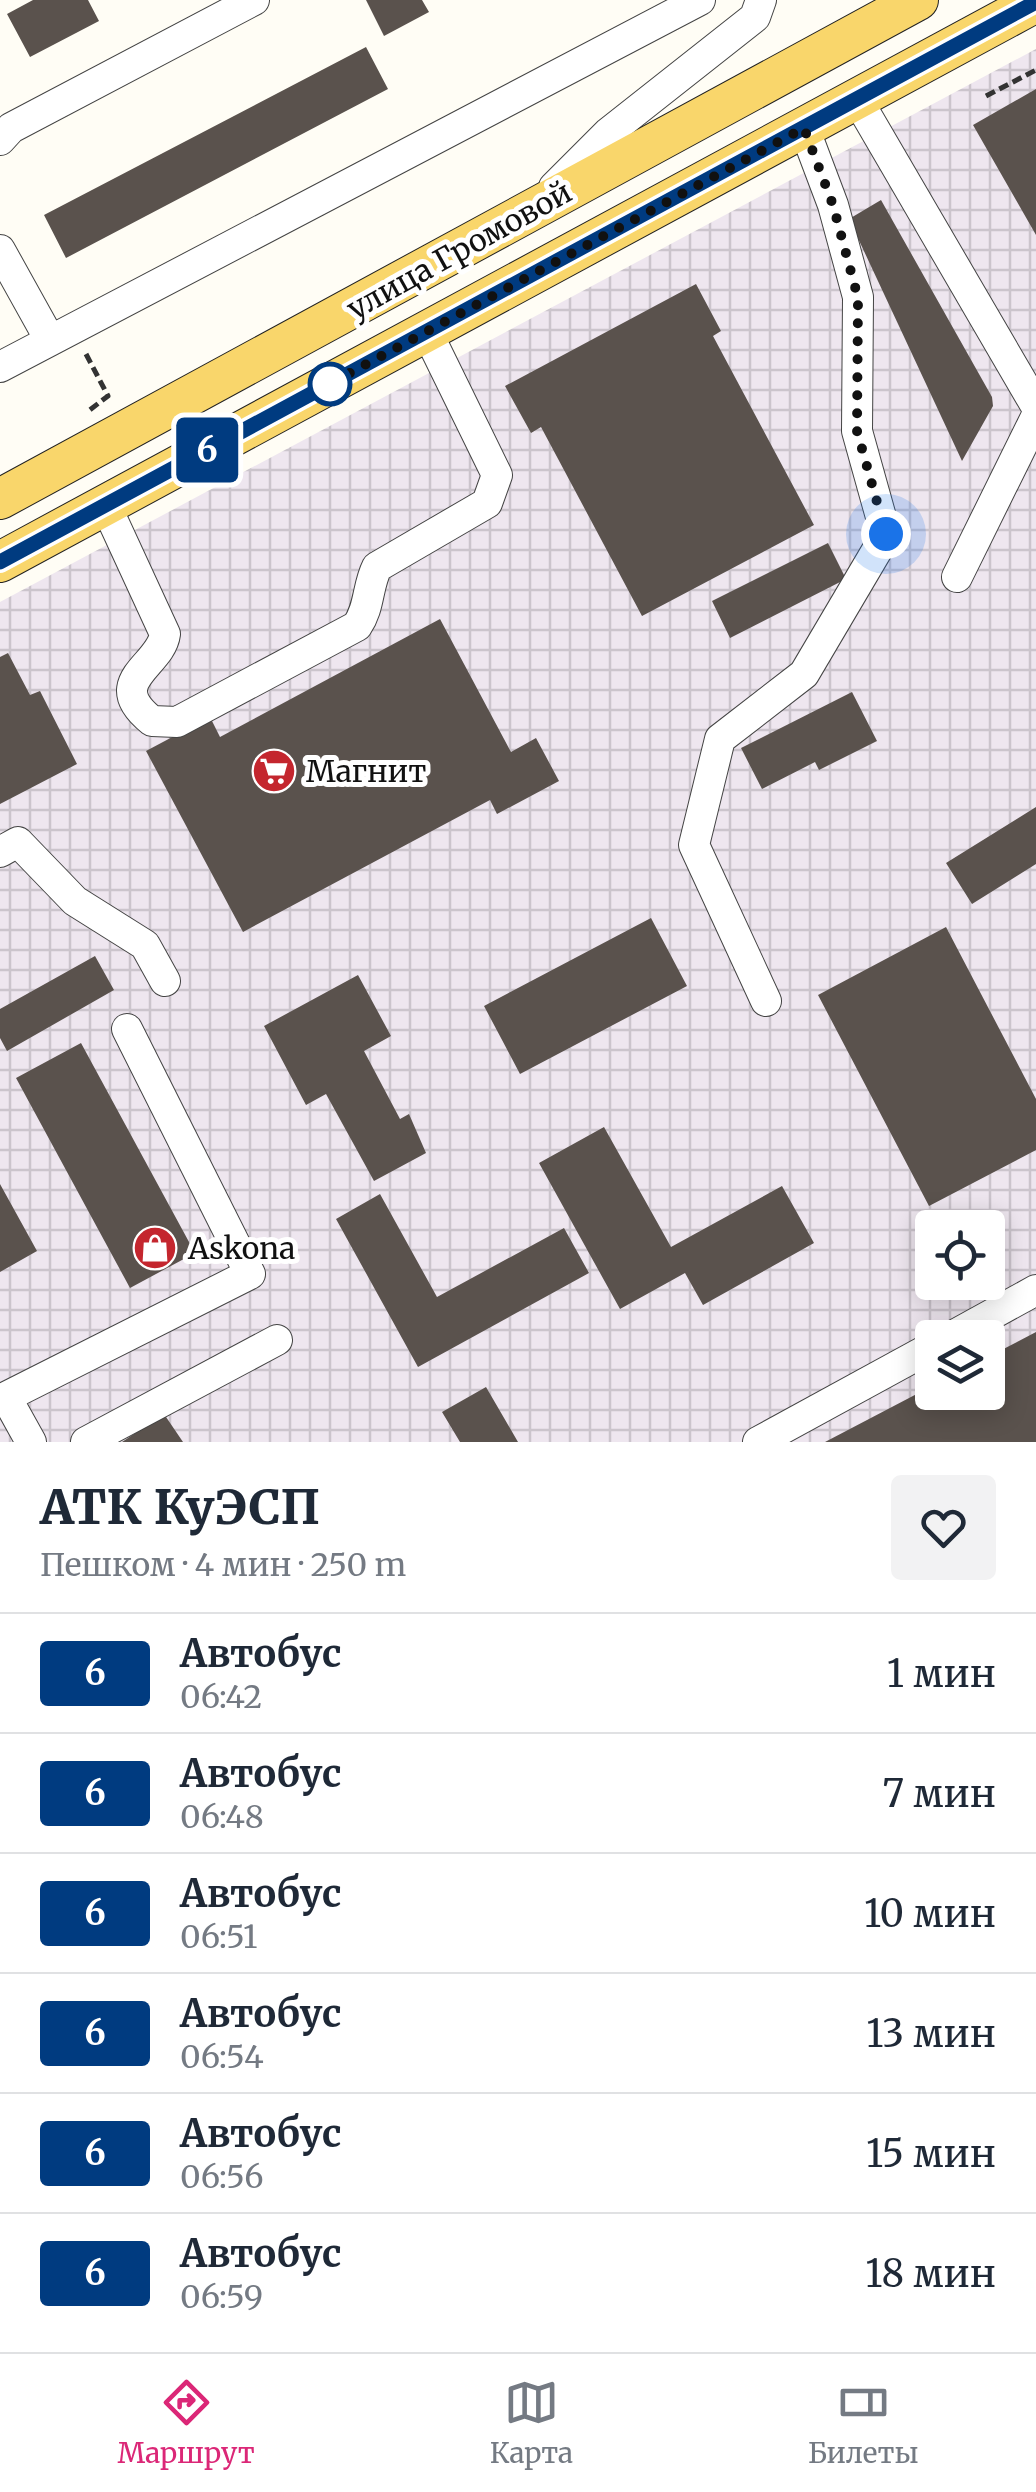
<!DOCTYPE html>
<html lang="ru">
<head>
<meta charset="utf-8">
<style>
	:root { --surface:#fff; --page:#f2f2f3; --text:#1f2937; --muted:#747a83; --line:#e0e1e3; --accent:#db2777 }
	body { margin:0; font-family:Merriweather,serif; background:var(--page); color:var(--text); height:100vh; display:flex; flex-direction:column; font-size:38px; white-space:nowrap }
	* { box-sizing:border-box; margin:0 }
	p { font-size:32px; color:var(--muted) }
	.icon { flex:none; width:55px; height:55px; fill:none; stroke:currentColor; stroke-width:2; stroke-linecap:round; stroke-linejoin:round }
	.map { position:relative; height:1442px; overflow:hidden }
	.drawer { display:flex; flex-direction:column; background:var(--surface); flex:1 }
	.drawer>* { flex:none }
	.badge { padding:0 20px; border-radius:8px; font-size:35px; line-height:65px }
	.fabs { position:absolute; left:915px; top:1210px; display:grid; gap:20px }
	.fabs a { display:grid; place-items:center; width:90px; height:90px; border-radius:10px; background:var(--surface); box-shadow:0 5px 25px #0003; font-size:50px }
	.you { position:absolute; width:50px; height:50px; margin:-25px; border:8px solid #fff; border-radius:50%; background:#1a73e8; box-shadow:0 0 0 15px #1a73e833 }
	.map>.badge { position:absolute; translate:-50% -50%; box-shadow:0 0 0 5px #fff }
	.round { display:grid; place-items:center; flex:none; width:105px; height:105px; border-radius:10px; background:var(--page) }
	.summary { display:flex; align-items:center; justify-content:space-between; height:170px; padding:0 40px }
	h1 { font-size:48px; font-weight:800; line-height:75px }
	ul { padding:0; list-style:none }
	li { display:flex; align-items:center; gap:30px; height:120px; padding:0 40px; border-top:2px solid var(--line) }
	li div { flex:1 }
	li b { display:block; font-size:38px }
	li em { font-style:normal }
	li .badge { min-width:110px; font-weight:700; text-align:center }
	.tabs { display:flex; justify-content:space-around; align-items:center; height:140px; border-top:2px solid var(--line); background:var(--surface); font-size:28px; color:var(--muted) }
	.tabs a { display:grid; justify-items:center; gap:5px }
	.tabs .on { color:var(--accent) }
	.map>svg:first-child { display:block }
	.industrial { fill:url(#industrial-grid); fill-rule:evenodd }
	.building { fill:#5a524d }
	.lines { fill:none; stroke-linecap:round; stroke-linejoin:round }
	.minor-casing { stroke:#444; stroke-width:32 }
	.major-casing { stroke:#222; stroke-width:42 }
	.path { stroke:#333; stroke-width:5; stroke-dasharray:10 5; stroke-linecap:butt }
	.minor { stroke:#fff; stroke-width:30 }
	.major { stroke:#f9d66b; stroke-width:40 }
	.line-casing { stroke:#fff; stroke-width:22 }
	.line { stroke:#003b80; stroke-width:15 }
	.walk { stroke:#111; stroke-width:10; stroke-dasharray:0 18 }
	.stop-dot { fill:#fff; stroke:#003b80; stroke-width:5 }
	.labels { text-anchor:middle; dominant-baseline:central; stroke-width:10; stroke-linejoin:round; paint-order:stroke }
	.street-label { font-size:30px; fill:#111; stroke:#fff }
	.poi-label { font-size:30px; fill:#111; stroke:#fff; text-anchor:start }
</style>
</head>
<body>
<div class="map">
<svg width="1036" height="1442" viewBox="0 0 1036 1442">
	<defs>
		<pattern id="industrial-grid" width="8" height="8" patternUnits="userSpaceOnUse" patternTransform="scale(2.5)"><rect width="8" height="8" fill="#eee6ef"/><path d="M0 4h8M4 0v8" fill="none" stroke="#cbc4cc"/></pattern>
	</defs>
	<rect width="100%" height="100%" fill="#fffdf5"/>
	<path class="industrial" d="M 1036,49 L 1036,1442 L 0,1442 L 0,602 ZM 932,1228 L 988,1228 L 988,1282 L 932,1282 ZM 932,1338 L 988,1338 L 988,1392 L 932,1392 Z"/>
	<path class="building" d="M 33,0 L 88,0 L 99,21 L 30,57 L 7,14 Z
		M 366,0 L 422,0 L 429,12 L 384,36 Z
		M 366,47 L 388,89 L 66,258 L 44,215 Z
		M 1036,89 L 1036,235 L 973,125 Z
		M 881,200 L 992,397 L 993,406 L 962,461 L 849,219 Z
		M 696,284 L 721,331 L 713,336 L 814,525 L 642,616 L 541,427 L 531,433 L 505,386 Z
		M 828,543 L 846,579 L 730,638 L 712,601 Z
		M 440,619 L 511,752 L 536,738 L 559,781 L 497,814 L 490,800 L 243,932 L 146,751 L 210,717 L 220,737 Z
		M 8,653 L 30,695 L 40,691 L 77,764 L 0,804 L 0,657 Z
		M 852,692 L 877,741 L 819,770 L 815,762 L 762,789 L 741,748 Z
		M 1036,807 L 1036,864 L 972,904 L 946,863 Z
		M 651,918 L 687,986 L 520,1074 L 484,1006 Z
		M 946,927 L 1036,1099 L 1036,1150 L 929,1206 L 818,995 Z
		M 95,956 L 114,990 L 7,1051 L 0,1038 L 0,1009 Z
		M 358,975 L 391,1036 L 364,1051 L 400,1119 L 409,1114 L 426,1153 L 374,1181 L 326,1094 L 306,1105 L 264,1026 Z
		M 81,1043 L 195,1253 L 130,1288 L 16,1078 Z
		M 604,1127 L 671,1247 L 782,1186 L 814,1243 L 703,1305 L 685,1273 L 620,1309 L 539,1163 Z
		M 0,1184 L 37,1251 L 0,1272 Z
		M 380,1194 L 437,1297 L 564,1228 L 589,1273 L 418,1367 L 336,1219 Z
		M 1036,1332 L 1036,1442 L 825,1442 L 932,1386 L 932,1392 L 988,1392 L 988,1357 Z
		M 486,1387 L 518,1442 L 460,1442 L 442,1412 Z
		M 164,1414 L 183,1442 L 122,1442 Z"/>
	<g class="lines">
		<g class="minor-casing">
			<path id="minor" d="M 857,99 L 1036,406
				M 0,140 L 11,128 L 254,0
				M 554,187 L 608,133 L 755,17 L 761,0
				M 0,250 L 50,340
				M 0,367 L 700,0
				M 106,506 L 165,634 C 161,666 102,681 152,721 L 177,722 L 357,626 C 370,607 367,587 377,567 L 487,503 L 497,475 L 427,332
				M 957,577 L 1036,417
				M 0,852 L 18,842 L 75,901 L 145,945 L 165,981
				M 766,1001 L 694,845 L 720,739 L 804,674 L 886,535 L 857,431 L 858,297 L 833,205 L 804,128
				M 949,1338 L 1036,1290
				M 6,1397 L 31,1442
				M 0,1400 L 250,1274 L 127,1029
				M 86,1442 L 277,1340
				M 758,1442 L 932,1347"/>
		</g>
		<g class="major-casing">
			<path id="major" d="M 0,499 L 918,0
				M 0,562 L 1036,2"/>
		</g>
		<path class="path" d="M 986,96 L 1036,70
			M 86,354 L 108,396 L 87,412"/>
		<use href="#minor" class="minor"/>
		<use href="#major" class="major"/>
	</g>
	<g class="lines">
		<g class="line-casing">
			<path id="line" d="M 0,562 L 1036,2"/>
		</g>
		<use href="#line" class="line"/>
		<path class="walk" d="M 330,384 L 324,387 L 804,128 L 833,205 L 858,298 L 857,431 L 886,534"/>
	</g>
	<defs>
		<g id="supermarket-disc" transform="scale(2.25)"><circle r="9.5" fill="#c4262e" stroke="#fff"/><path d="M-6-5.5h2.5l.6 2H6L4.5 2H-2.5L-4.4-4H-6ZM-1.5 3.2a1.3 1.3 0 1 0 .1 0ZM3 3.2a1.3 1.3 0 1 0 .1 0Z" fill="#fff"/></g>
		<g id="shop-disc" transform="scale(2.25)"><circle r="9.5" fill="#c4262e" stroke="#fff"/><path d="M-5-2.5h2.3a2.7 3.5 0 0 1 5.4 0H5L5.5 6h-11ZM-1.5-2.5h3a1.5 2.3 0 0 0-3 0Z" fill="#fff"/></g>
	</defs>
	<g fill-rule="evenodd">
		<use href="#supermarket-disc" x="274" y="771"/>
		<use href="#shop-disc" x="155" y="1248"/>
	</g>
	<circle class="stop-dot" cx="330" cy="384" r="20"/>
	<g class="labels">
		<g class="street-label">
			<text transform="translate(459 250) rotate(-29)">улица Громовой</text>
		</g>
		<g class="poi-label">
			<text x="306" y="771">Магнит</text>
			<text x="188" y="1248">Askona</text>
		</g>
	</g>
</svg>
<div class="fabs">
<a><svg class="icon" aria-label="locate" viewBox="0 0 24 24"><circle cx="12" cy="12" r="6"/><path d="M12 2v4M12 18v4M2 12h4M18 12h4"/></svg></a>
<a><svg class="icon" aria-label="layers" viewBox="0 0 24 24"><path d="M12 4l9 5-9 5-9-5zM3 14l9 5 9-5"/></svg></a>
</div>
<div class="you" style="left:886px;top:534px"></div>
<b class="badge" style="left:207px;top:450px;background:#003b80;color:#fff">6</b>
</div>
<section class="drawer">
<div class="summary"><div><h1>АТК КуЭСП</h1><p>Пешком · 4 мин · 250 m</p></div><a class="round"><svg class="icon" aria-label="heart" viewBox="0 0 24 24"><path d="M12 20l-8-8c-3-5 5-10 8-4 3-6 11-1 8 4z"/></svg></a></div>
<ul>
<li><span class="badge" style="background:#003b80;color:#fff">6</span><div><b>Автобус</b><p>06:42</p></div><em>1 мин</em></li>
<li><span class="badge" style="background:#003b80;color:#fff">6</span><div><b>Автобус</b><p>06:48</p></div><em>7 мин</em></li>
<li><span class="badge" style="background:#003b80;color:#fff">6</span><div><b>Автобус</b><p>06:51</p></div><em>10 мин</em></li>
<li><span class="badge" style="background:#003b80;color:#fff">6</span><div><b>Автобус</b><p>06:54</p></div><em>13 мин</em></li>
<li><span class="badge" style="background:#003b80;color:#fff">6</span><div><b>Автобус</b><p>06:56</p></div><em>15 мин</em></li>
<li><span class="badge" style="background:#003b80;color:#fff">6</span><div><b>Автобус</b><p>06:59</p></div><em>18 мин</em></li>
</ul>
</section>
<nav class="tabs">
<a class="on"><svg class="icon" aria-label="directions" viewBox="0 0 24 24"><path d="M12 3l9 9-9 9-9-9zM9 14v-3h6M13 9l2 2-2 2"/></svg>Маршрут</a>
<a><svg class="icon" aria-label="map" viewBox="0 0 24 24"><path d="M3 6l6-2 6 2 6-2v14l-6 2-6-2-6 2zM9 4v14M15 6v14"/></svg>Карта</a>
<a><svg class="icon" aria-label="tickets" viewBox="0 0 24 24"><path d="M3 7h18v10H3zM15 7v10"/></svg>Билеты</a>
</nav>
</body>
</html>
